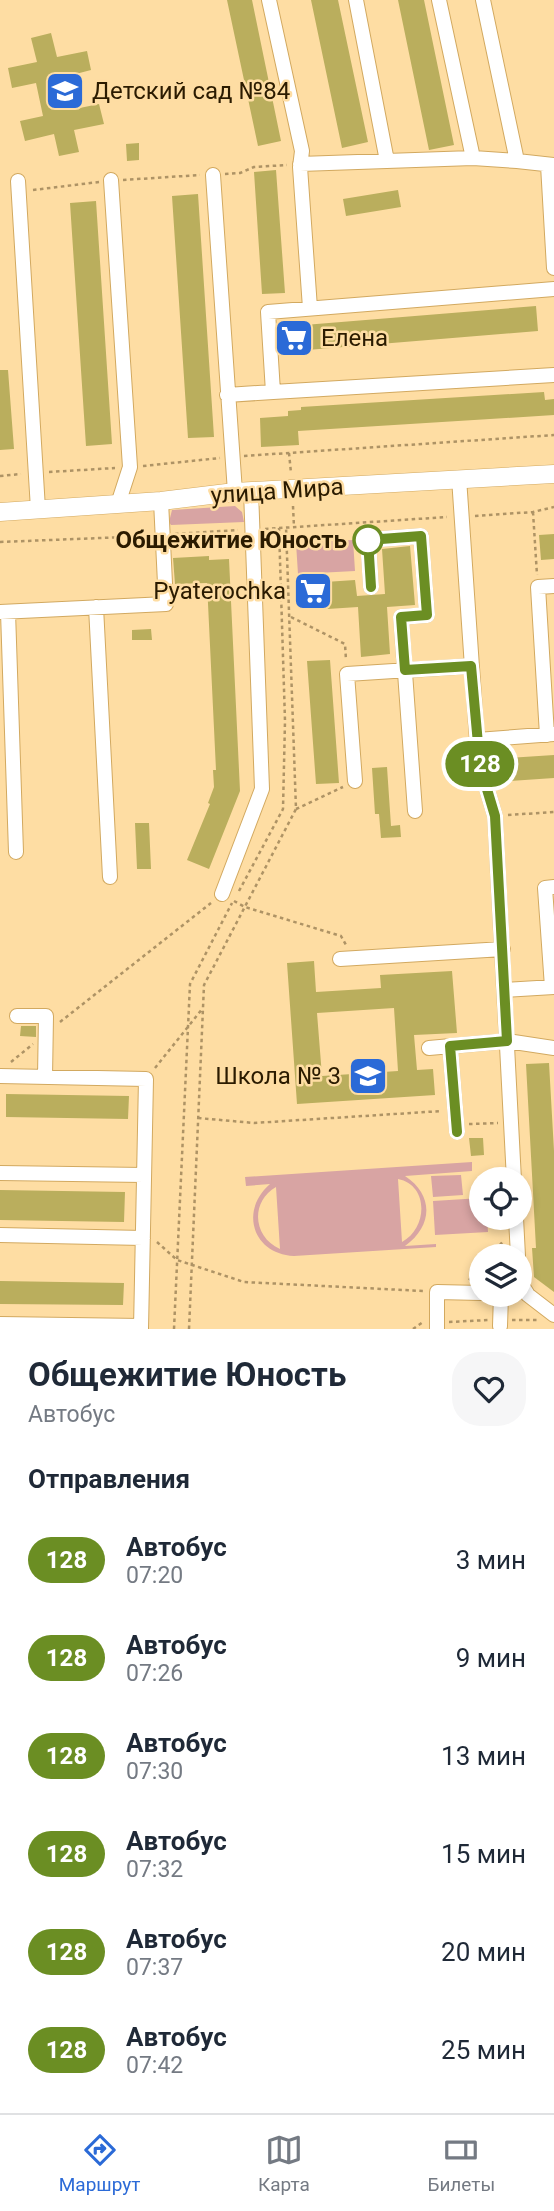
<!DOCTYPE html>
<html lang="ru">
<head>
<meta charset="utf-8">
<style>
	:root { --surface:#fff; --page:#f6f6f7; --text:#1f2937; --muted:#747a83; --line:#e0e1e3; --accent:#2b6ad7 }
	body { margin:0; font-family:Roboto,sans-serif; background:var(--page); color:var(--text); height:100vh; display:flex; flex-direction:column; font-size:26px; white-space:nowrap }
	* { box-sizing:border-box; margin:0 }
	p { font-size:23px; color:var(--muted) }
	.icon { flex:none; width:38px; height:38px; fill:none; stroke:currentColor; stroke-width:2; stroke-linecap:round; stroke-linejoin:round }
	.map { position:relative; height:1329px; overflow:hidden }
	.sheet { display:flex; flex-direction:column; background:var(--surface); flex:1 }
	.sheet>* { flex:none }
	.badge { padding:0 14px; border-radius:23px; font-size:24px; line-height:46px }
	.fabs { position:absolute; left:469px; top:1167px; display:grid; gap:14px }
	.fabs a { display:grid; place-items:center; width:63px; height:63px; border-radius:50%; background:var(--surface); box-shadow:0 4px 10px #0003; font-size:35px }
	.map>.badge { position:absolute; translate:-50% -50%; box-shadow:0 0 0 4px #fff }
	h2 { padding:0 28px; font-size:26px; line-height:63px }
	.round { display:grid; place-items:center; flex:none; width:74px; height:74px; border-radius:28px; background:var(--page) }
	.headline { display:flex; align-items:center; justify-content:space-between; height:119px; padding:0 28px }
	h1 { font-size:33px; font-weight:700; line-height:52px }
	ul { padding:0; list-style:none }
	li { display:flex; align-items:center; gap:21px; height:98px; padding:0 28px }
	li div { flex:1 }
	li b { display:block; font-size:26px }
	li em { font-style:normal }
	li .badge { min-width:77px; font-weight:700; text-align:center }
	.dock { display:flex; justify-content:space-around; align-items:center; height:98px; border-top:2px solid var(--line); background:var(--surface); font-size:19px; color:var(--muted) }
	.dock a { display:grid; justify-items:center; gap:4px }
	.dock .selected { color:var(--accent) }
	.map>svg:first-child { display:block }
	.green { fill:#d8a4a3; fill-rule:evenodd }
	.building { fill:#baae5d; fill-rule:evenodd }
	.lines { fill:none; stroke-linecap:round; stroke-linejoin:round }
	.minor-casing { stroke:#d2a960; stroke-width:16 }
	.major-casing { stroke:#d2a960; stroke-width:19 }
	.path { stroke:#ae9365; stroke-width:2.5; stroke-dasharray:3.5 3.5; stroke-linecap:butt }
	.minor { stroke:#fff; stroke-width:14 }
	.major { stroke:#fff; stroke-width:18 }
	.line-casing { stroke:#fff; stroke-width:16 }
	.line { stroke:#6b8e23; stroke-width:10 }
	.stop-dot { fill:#fff; stroke:#6b8e23; stroke-width:3.5 }
	.labels { text-anchor:middle; dominant-baseline:central; stroke-width:5; stroke-linejoin:round; paint-order:stroke }
	.poi-label { font-size:24px; fill:#2b1b00; stroke:#fedda3; text-anchor:start }
	.street-label { font-size:24px; fill:#2b1b00; stroke:#fedda3 }
	.stop-label { font-size:24px; font-weight:bold; fill:#2b1b00; stroke:#fedda3; text-anchor:end }
</style>
</head>
<body>
<div class="map">
<svg width="554" height="1329" viewBox="0 0 554 1329">
	<rect width="100%" height="100%" fill="#fedda3"/>
	<path class="green" d="M 235,506 L 242,512 L 244,522 L 171,525 L 169,522 L 172,510 Z
		M 353,540 L 355,571 L 298,574 L 296,543 Z
		M 472,1162 L 472,1171 L 405,1176 C 434,1195 433,1226 405,1246 L 436,1244 L 436,1247 L 294,1256 C 253,1254 239,1211 270,1184 L 246,1186 L 245,1177 ZM 398,1179 C 429,1185 428,1228 402,1242 ZM 276,1187 L 280,1249 C 253,1237 250,1202 276,1187 Z
		M 461,1175 L 463,1195 L 433,1197 L 431,1176 Z
		M 481,1198 L 481,1218 L 487,1218 L 488,1232 L 435,1235 L 433,1201 Z"/>
	<path class="building" d="M 227,0 L 252,0 L 281,141 L 258,146 Z
		M 311,0 L 338,0 L 368,142 L 342,148 Z
		M 398,0 L 424,0 L 454,145 L 429,150 Z
		M 51,33 L 57,57 L 87,51 L 91,70 L 68,76 L 75,109 L 99,104 L 104,124 L 74,130 L 79,152 L 59,156 L 54,134 L 25,141 L 20,121 L 43,116 L 36,83 L 12,88 L 8,68 L 37,62 L 31,38 Z
		M 139,143 L 139,160 L 127,161 L 126,144 Z
		M 276,170 L 285,293 L 262,294 L 254,172 Z
		M 398,190 L 401,207 L 346,216 L 343,199 Z
		M 198,194 L 214,437 L 188,438 L 172,196 Z
		M 96,201 L 112,444 L 86,446 L 70,203 Z
		M 536,306 L 538,331 L 295,351 L 292,326 Z
		M 0,370 L 8,370 L 14,449 L 0,450 Z
		M 544,392 L 545,400 L 554,399 L 554,415 L 298,431 L 299,445 L 261,447 L 260,418 L 288,416 L 288,411 L 301,410 L 301,407 Z
		M 554,534 L 554,559 L 541,560 L 539,535 Z
		M 410,546 L 415,605 L 387,607 L 390,654 L 361,657 L 358,607 L 312,610 L 310,583 L 355,580 L 357,596 L 385,594 L 382,549 Z
		M 209,556 L 209,560 L 229,559 L 240,791 L 209,869 L 187,860 L 210,804 L 208,803 L 214,787 L 213,770 L 216,770 L 207,583 L 175,584 L 173,558 Z
		M 151,629 L 152,640 L 132,640 L 132,630 Z
		M 330,660 L 339,783 L 316,784 L 307,661 Z
		M 554,755 L 554,778 L 510,781 L 508,758 Z
		M 387,767 L 391,826 L 400,825 L 401,837 L 381,838 L 379,814 L 375,814 L 372,768 Z
		M 135,823 L 149,823 L 151,869 L 137,869 Z
		M 314,961 L 316,992 L 381,988 L 380,975 L 452,971 L 457,1033 L 414,1035 L 417,1070 L 433,1069 L 435,1095 L 297,1104 L 287,963 ZM 394,1008 L 398,1071 L 322,1076 L 317,1013 Z
		M 21,1026 L 36,1026 L 36,1037 L 20,1036 Z
		M 549,1063 L 554,1151 L 554,1292 L 534,1277 L 532,1248 L 536,1248 L 526,1064 Z
		M 6,1094 L 129,1096 L 128,1119 L 6,1117 Z
		M 469,1138 L 483,1138 L 484,1155 L 471,1156 Z
		M 0,1190 L 125,1192 L 124,1222 L 0,1220 Z
		M 0,1281 L 124,1283 L 123,1305 L 0,1304 Z"/>
	<g class="lines">
		<g class="minor-casing">
			<path id="minor" d="M 269,0 L 302,151 L 300,167 L 310,308
				M 356,0 L 387,161
				M 439,0 L 473,158 L 517,161
				M 483,0 L 517,161 L 554,165
				M 300,164 L 473,158
				M 548,165 L 554,268
				M 213,175 L 235,492
				M 111,180 L 130,467 L 118,504
				M 18,181 L 38,509
				M 273,392 L 554,375
				M 227,395 L 273,392 L 268,312 L 554,289
				M 459,478 L 477,740 L 480,766 L 495,816 L 514,1180
				M 371,587 L 368,540 L 421,536 L 427,615 L 401,617 L 415,811
				M 96,607 L 110,877
				M 0,612 L 166,604 L 161,501
				M 8,612 L 16,852
				M 547,735 L 538,587 L 554,586
				M 477,740 L 554,734
				M 355,781 L 347,674 L 471,666
				M 222,894 L 262,789 L 251,491
				M 340,959 L 503,949
				M 552,987 L 545,888 L 554,887
				M 505,990 L 554,987
				M 17,1016 L 46,1016 L 45,1077
				M 450,1046 L 457,1132
				M 429,1048 L 507,1041 L 554,1048
				M 0,1076 L 146,1079 L 141,1329
				M 0,1173 L 144,1175
				M 516,1218 L 518,1256
				M 0,1235 L 143,1238
				M 520,1282 L 528,1295 L 554,1315
				M 0,1324 L 141,1326
				M 500,1326 L 501,1295
				M 437,1329 L 437,1292 L 481,1293"/>
		</g>
		<g class="major-casing">
			<path id="major" d="M 0,512 L 161,501 L 235,492 L 554,474"/>
		</g>
		<path class="path" d="M 225,174 L 240,173 L 254,167 L 287,165
			M 123,180 L 200,175
			M 33,190 L 99,182
			M 289,453 L 291,473
			M 244,456 L 554,435
			M 143,466 L 220,458
			M 49,472 L 115,468
			M 0,476 L 21,474
			M 293,506 L 294,527
			M 533,512 L 537,575
			M 475,516 L 533,512 L 554,507
			M 265,529 L 447,517
			M 175,534 L 238,530
			M 0,542 L 151,536
			M 291,617 L 345,644 L 346,660
			M 296,809 L 343,787
			M 508,815 L 554,812
			M 239,891 L 283,809 L 285,721 L 279,528
			M 234,901 L 245,907 L 341,936 L 346,945
			M 60,1022 L 211,903
			M 11,1062 L 33,1044
			M 155,1068 L 203,1008
			M 198,1118 L 254,1123 L 442,1111
			M 469,1124 L 498,1123
			M 157,1242 L 177,1260 L 244,1282 L 423,1291
			M 491,1256 L 504,1240
			M 469,1280 L 481,1267
			M 512,1320 L 537,1320
			M 449,1322 L 488,1320
			M 174,1329 L 190,984 L 232,903
			M 189,1329 L 204,985 L 296,809 L 286,527
			M 413,1329 L 423,1322"/>
		<use href="#minor" class="minor"/>
		<use href="#major" class="major"/>
	</g>
	<g class="lines">
		<g class="line-casing">
			<path id="line" d="M 371,587 L 368,540 L 421,536 L 427,615 L 401,617 L 405,670 L 471,666 L 480,766 L 495,816 L 507,1041 L 450,1046 L 457,1132"/>
		</g>
		<use href="#line" class="line"/>
	</g>
	<defs>
		<g id="school-square" transform="scale(2.0125)"><rect x="-9" y="-9" width="18" height="18" rx="4" fill="#2b6ad7" stroke="#fedda3"/><path d="M0-5L7-2L0 1L-7-2ZM-4 1L0 2.5L4 1V4Q0 6-4 4Z" fill="#fff"/></g>
		<g id="supermarket-square" transform="scale(2.0125)"><rect x="-9" y="-9" width="18" height="18" rx="4" fill="#2b6ad7" stroke="#fedda3"/><path d="M-6-5.5h2.5l.6 2H6L4.5 2H-2.5L-4.4-4H-6ZM-1.5 3.2a1.3 1.3 0 1 0 .1 0ZM3 3.2a1.3 1.3 0 1 0 .1 0Z" fill="#fff"/></g>
	</defs>
	<g fill-rule="evenodd">
		<use href="#school-square" x="65" y="91"/>
		<use href="#supermarket-square" x="294" y="338"/>
		<use href="#supermarket-square" x="313" y="591"/>
		<use href="#school-square" x="368" y="1076"/>
	</g>
	<circle class="stop-dot" cx="368" cy="540" r="14"/>
	<g class="labels">
		<g class="poi-label">
			<text x="92" y="91">Детский сад №84</text>
			<text x="321" y="338">Елена</text>
			<text x="286" y="591" text-anchor="end">Pyaterochka</text>
			<text x="341" y="1076" text-anchor="end">Школа № 3</text>
		</g>
		<g class="street-label">
			<text transform="translate(277 491) rotate(-4)">улица Мира</text>
		</g>
		<g class="stop-label">
			<text x="347" y="540">Общежитие Юность</text>
		</g>
	</g>
</svg>
<div class="fabs">
<a><svg class="icon" aria-label="locate" viewBox="0 0 24 24"><circle cx="12" cy="12" r="6"/><path d="M12 2v4M12 18v4M2 12h4M18 12h4"/></svg></a>
<a><svg class="icon" aria-label="layers" viewBox="0 0 24 24"><path d="M12 4l9 5-9 5-9-5zM3 14l9 5 9-5"/></svg></a>
</div>
<b class="badge" style="left:480px;top:764px;background:#6b8e23;color:#fff">128</b>
</div>
<section class="sheet">
<div class="headline"><div><h1>Общежитие Юность</h1><p>Автобус</p></div><a class="round"><svg class="icon" aria-label="heart" viewBox="0 0 24 24"><path d="M12 20l-8-8c-3-5 5-10 8-4 3-6 11-1 8 4z"/></svg></a></div>
<h2>Отправления</h2>
<ul>
<li><span class="badge" style="background:#6b8e23;color:#fff">128</span><div><b>Автобус</b><p>07:20</p></div><em>3 мин</em></li>
<li><span class="badge" style="background:#6b8e23;color:#fff">128</span><div><b>Автобус</b><p>07:26</p></div><em>9 мин</em></li>
<li><span class="badge" style="background:#6b8e23;color:#fff">128</span><div><b>Автобус</b><p>07:30</p></div><em>13 мин</em></li>
<li><span class="badge" style="background:#6b8e23;color:#fff">128</span><div><b>Автобус</b><p>07:32</p></div><em>15 мин</em></li>
<li><span class="badge" style="background:#6b8e23;color:#fff">128</span><div><b>Автобус</b><p>07:37</p></div><em>20 мин</em></li>
<li><span class="badge" style="background:#6b8e23;color:#fff">128</span><div><b>Автобус</b><p>07:42</p></div><em>25 мин</em></li>
</ul>
</section>
<nav class="dock">
<a class="selected"><svg class="icon" aria-label="directions" viewBox="0 0 24 24"><path d="M12 3l9 9-9 9-9-9zM9 14v-3h6M13 9l2 2-2 2"/></svg>Маршрут</a>
<a><svg class="icon" aria-label="map" viewBox="0 0 24 24"><path d="M3 6l6-2 6 2 6-2v14l-6 2-6-2-6 2zM9 4v14M15 6v14"/></svg>Карта</a>
<a><svg class="icon" aria-label="tickets" viewBox="0 0 24 24"><path d="M3 7h18v10H3zM15 7v10"/></svg>Билеты</a>
</nav>
</body>
</html>
